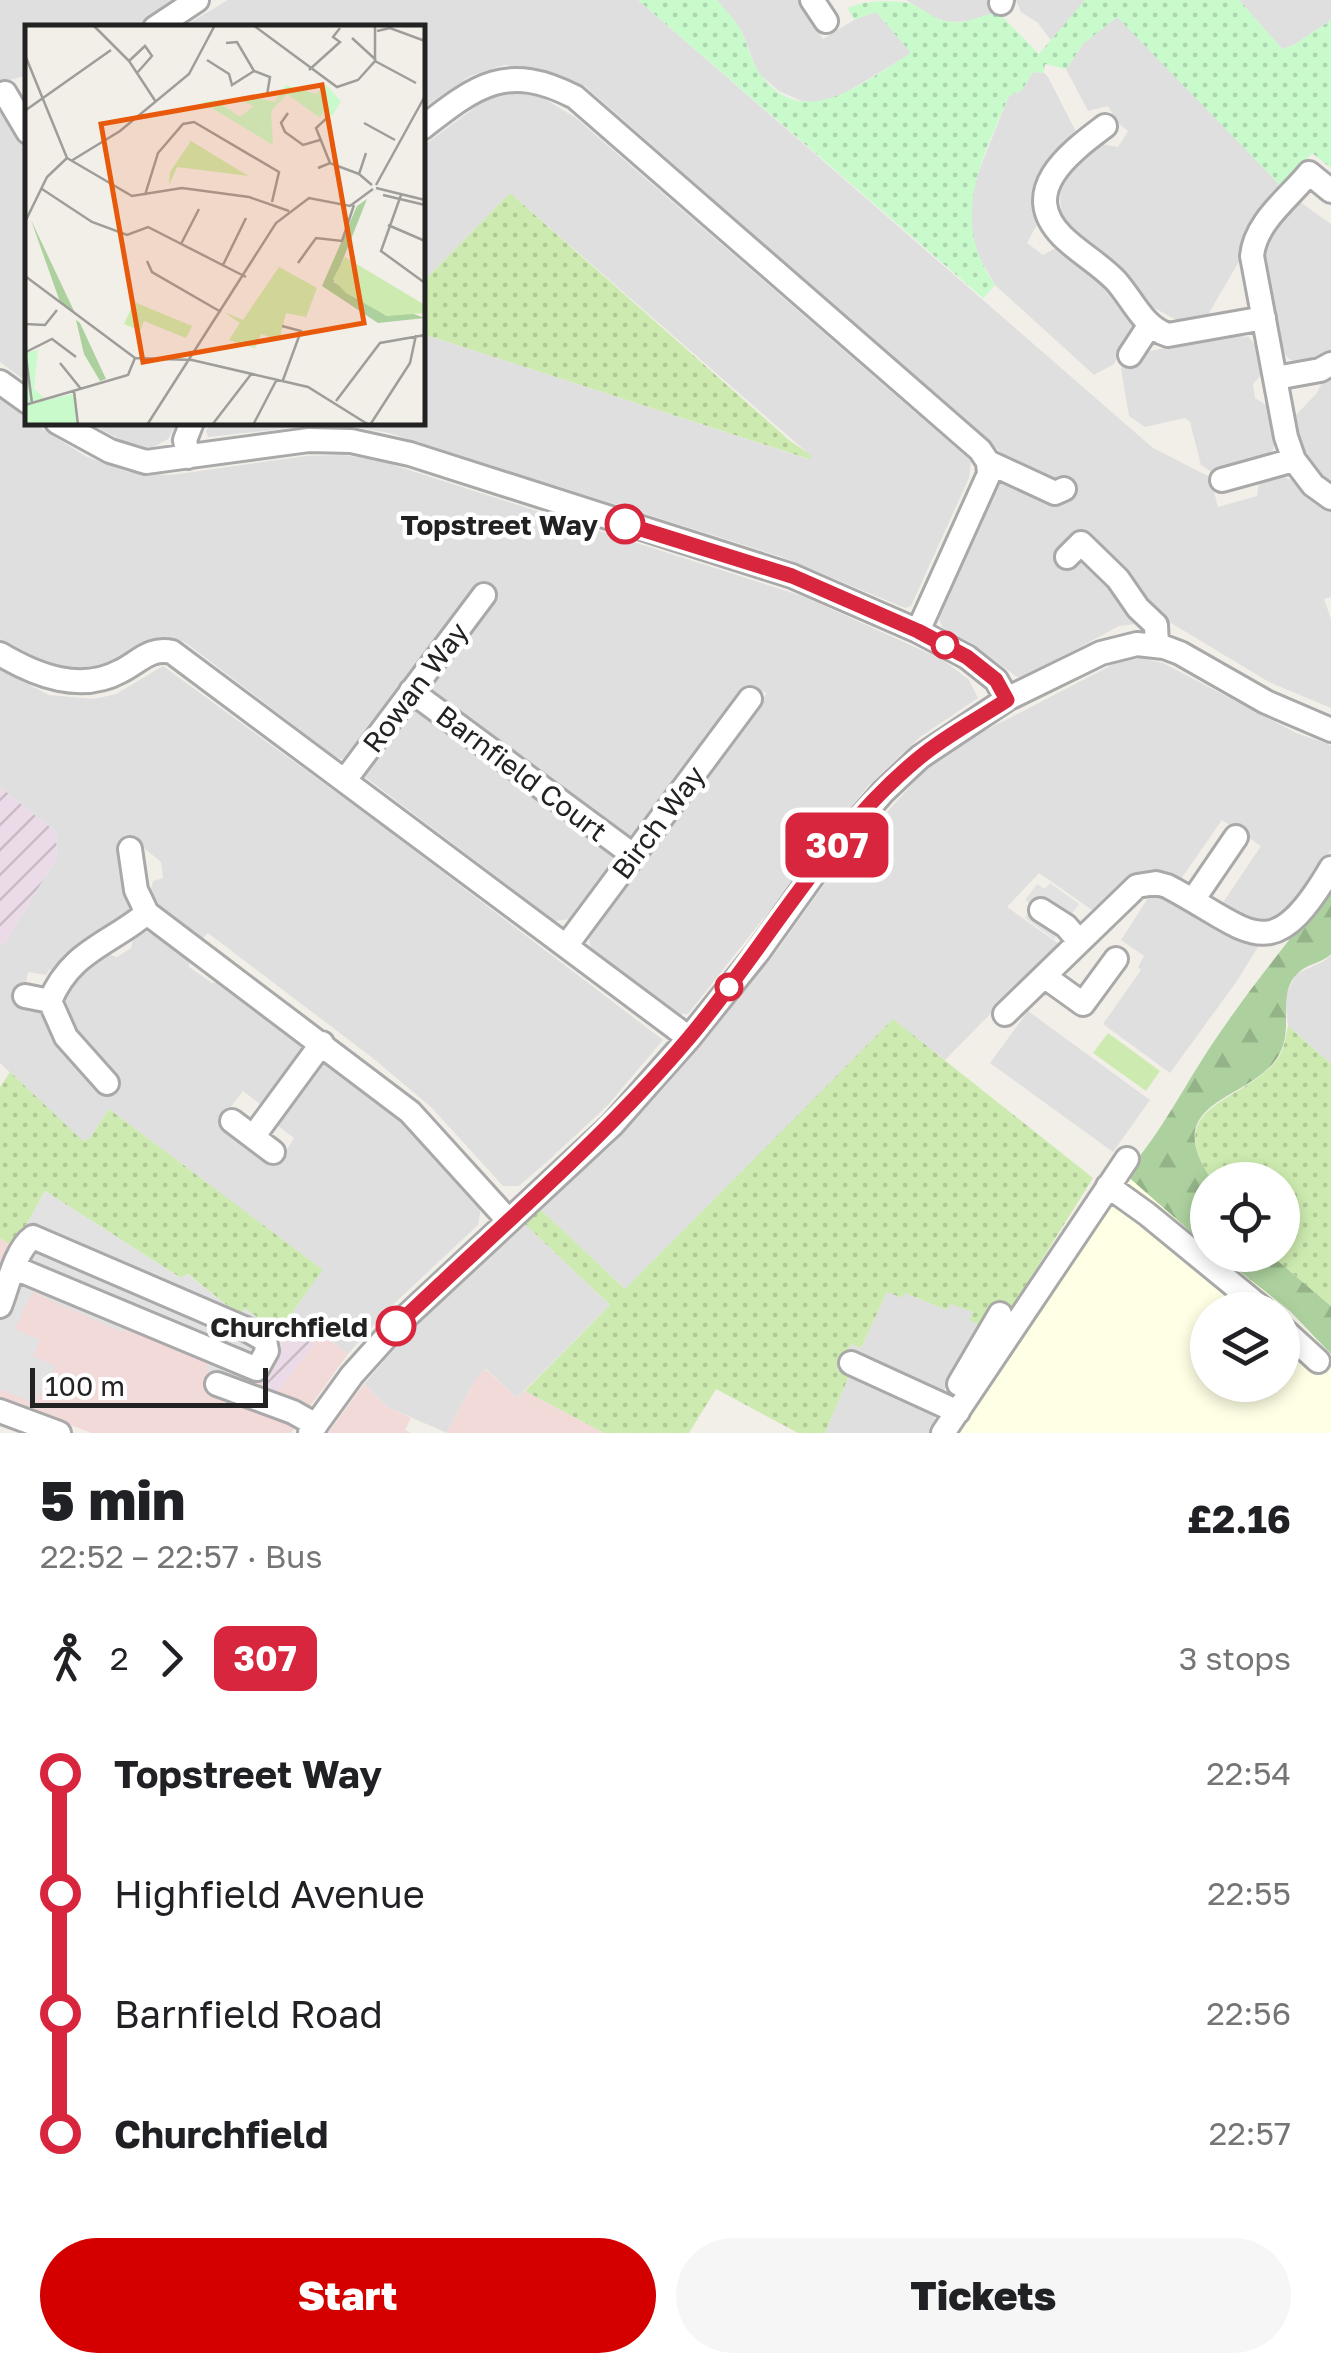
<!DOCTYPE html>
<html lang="en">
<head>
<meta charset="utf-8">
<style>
	:root { --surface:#fff; --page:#f6f6f6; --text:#202124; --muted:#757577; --accent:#d40000 }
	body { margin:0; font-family:"Golos Text",sans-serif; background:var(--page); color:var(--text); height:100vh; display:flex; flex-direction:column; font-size:38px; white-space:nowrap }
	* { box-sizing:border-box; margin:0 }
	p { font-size:32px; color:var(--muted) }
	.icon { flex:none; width:55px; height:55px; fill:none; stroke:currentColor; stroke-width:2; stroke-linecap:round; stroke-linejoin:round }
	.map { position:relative; height:1433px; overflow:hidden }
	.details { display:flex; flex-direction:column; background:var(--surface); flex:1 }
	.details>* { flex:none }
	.badge { padding:0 20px; border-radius:15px; font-size:35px; line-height:65px }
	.controls { position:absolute; left:1190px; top:1162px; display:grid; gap:20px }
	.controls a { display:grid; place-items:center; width:110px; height:110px; border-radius:50%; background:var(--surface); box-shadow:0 5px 15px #0003; font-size:50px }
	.scale { position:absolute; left:30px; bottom:25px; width:238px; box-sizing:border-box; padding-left:10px; border:5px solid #222; border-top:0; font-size:28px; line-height:35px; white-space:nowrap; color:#222; -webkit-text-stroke:8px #fff; paint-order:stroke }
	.map>.badge { position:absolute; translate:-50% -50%; box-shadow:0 0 0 5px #fff }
	.legs { display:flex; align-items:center; gap:15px; height:110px; padding:0 40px; font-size:32px }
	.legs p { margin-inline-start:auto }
	.summary { display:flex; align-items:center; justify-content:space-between; height:170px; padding:0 40px }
	h1 { font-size:55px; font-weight:800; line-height:75px }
	.cta { display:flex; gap:20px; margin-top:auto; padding:20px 40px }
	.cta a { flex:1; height:115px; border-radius:60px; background:var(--accent); color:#fff; font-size:40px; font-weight:800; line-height:115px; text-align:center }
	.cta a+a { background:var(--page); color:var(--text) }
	ul { padding:0 40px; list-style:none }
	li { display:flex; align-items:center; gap:35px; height:120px; font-size:38px }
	li i { display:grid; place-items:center; width:15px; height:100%; margin:0 12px; background:currentColor }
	li i::after { content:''; width:25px; height:25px; margin:-12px; border:8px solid; border-radius:50%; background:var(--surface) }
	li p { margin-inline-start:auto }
	li:first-child i { background:linear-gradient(#0000 50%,currentColor 0) }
	li:last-child i { background:linear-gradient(currentColor 50%,#0000 0) }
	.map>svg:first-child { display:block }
	.residential { fill:#e0dfdf }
	.commercial { fill:#f2dad9 }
	.industrial { fill:url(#industrial-furrows) }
	.education { fill:#ffffe5; fill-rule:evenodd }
	.grass { fill:#cdebb0 }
	.forest { fill:url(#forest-firs) }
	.park { fill:url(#park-dots) }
	.garden { fill:url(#garden-dots) }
	.parking { fill:#e2e2e2 }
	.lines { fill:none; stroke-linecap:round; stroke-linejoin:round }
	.minor-casing { stroke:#a9a9a9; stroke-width:28 }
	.minor { stroke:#fff; stroke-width:22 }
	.line-1-casing { stroke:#fff; stroke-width:22 }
	.line-1 { stroke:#d7263d; stroke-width:15 }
	.stop-1-dot { fill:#fff; stroke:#d7263d; stroke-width:5 }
	.labels { text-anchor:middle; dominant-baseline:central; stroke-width:9; stroke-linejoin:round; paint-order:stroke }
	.stop-label { font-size:28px; font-weight:bold; fill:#222; stroke:#fff; text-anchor:end }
	.street-label { font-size:28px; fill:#222; stroke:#fff }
	.inset-road { fill:none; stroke:#9f9d99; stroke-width:2.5 }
	.view { fill:#e8590c; fill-opacity:0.15; stroke:#e8590c; stroke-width:5 }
	.inset-edge { fill:none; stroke:#222; stroke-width:5 }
</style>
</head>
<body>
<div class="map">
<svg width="1331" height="1433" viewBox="0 0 1331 1433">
	<defs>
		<pattern id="industrial-furrows" width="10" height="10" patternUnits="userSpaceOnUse" patternTransform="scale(2.5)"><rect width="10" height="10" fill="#ebdbe8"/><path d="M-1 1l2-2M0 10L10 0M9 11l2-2" fill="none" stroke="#c9bcc7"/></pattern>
		<pattern id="forest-firs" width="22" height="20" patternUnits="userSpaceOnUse" patternTransform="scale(2.5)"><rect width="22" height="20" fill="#add19e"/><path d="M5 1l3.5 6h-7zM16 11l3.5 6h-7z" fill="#95b388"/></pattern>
		<pattern id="park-dots" width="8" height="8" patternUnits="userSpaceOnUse" patternTransform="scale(2.5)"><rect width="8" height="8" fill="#c8facc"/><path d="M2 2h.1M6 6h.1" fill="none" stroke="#acd6af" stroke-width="1.8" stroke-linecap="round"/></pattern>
		<pattern id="garden-dots" width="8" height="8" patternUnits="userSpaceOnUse" patternTransform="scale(2.5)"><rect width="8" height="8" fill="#cdebb0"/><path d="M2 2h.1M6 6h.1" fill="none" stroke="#b0c997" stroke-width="1.8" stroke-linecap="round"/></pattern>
	</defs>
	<rect width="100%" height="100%" fill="#f2efe9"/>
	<path class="residential" d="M 0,0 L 174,0 L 134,27 L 28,28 L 27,75 L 0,83 Z
		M 228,0 L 638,0 L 1153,448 L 1210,477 L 1218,507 L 1257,496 L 1259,483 L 1284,477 L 1297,482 L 1318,504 L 1331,512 L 1331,597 L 1324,599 L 1331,619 L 1331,708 L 1269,682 L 1166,620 L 1119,626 L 1025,677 L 1017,677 L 971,643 L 943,628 L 939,619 L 1001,477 L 1005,456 L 585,86 L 539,69 L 504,65 L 470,76 L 423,108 L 422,28 L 181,28 Z
		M 717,0 L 799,0 L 823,39 L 854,20 L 876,12 L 912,53 L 835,99 L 820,104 L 806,103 L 779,91 L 758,73 L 742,32 Z
		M 906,0 L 992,0 L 989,8 L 994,13 L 973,21 L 949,22 L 935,18 Z
		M 1016,0 L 1085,0 L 1052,42 L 1038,23 L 1021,12 Z
		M 1239,0 L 1331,0 L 1331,20 L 1294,45 L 1282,49 Z
		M 1118,16 L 1283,188 L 1246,232 L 1241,258 L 1206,318 L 1182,323 L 1149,305 L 1134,284 L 1078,235 L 1061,215 L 1060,188 L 1074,166 L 1102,144 L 1118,147 L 1128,131 L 1118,123 L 1108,106 L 1088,111 L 1066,69 L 1083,44 Z
		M 1033,72 L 1044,73 L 1048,77 L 1075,130 L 1072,139 L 1046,166 L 1040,219 L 1027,243 L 1043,255 L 1056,248 L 1071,257 L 1112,292 L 1133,323 L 1114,364 L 1094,375 L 995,285 L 974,248 L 969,217 L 974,183 L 1009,96 L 1022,90 Z
		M 521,93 L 543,98 L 576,118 L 971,461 L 969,478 L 911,606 L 905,608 L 779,556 L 389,433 L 350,426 L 351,423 L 422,422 L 423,334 L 808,459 L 811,456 L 510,193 L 423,282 L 423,146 L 485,100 L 497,95 Z
		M 0,110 L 27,144 L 27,382 L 0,362 Z
		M 1300,202 L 1331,224 L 1331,354 L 1325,358 L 1299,363 L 1289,359 L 1281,350 L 1264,253 L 1269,236 Z
		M 1232,335 L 1249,337 L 1259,351 L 1263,373 L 1253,384 L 1255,398 L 1269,407 L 1275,443 L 1273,450 L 1260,460 L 1213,473 L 1201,465 L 1190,422 L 1185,418 L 1145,427 L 1129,416 L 1121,369 L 1125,359 L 1150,351 Z
		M 1331,376 L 1331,486 L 1316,473 L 1305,457 L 1298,440 L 1294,417 L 1316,394 L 1323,381 Z
		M 0,399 L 27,419 L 28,422 L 33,423 L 85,456 L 128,472 L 171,475 L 306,456 L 344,455 L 384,462 L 805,597 L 943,660 L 969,680 L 978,698 L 920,737 L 867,787 L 688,1014 L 680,1014 L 591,949 L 588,931 L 767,693 L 746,686 L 625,847 L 422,694 L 493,602 L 477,588 L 343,759 L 337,758 L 186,643 L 175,638 L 145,642 L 107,664 L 93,669 L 63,667 L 42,661 L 0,639 Z
		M 89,423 L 177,423 L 168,439 L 151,448 L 121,440 Z
		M 210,423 L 337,423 L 208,437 L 206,431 Z
		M 1141,658 L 1163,663 L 1296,733 L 1331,745 L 1331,850 L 1292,905 L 1278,918 L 1263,921 L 1248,918 L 1222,904 L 1261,846 L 1222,820 L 1181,879 L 1155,871 L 1143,872 L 1118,885 L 1092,910 L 1039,873 L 1007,907 L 1059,944 L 945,1060 L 893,1020 L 625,1289 L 540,1209 L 613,1144 L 665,1087 L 777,951 L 833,872 L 927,768 L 965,741 L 1114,664 Z
		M 163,666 L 382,826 L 663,1040 L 607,1106 L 550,1159 L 519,1186 L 503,1186 L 431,1107 L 374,1059 L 208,933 L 202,939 L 162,912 L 150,893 L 153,881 L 163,878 L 161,862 L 138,843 L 128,917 L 108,931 L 81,943 L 60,968 L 49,970 L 46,975 L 28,972 L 21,1005 L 43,1013 L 49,1032 L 71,1024 L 64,997 L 90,963 L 108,954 L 117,957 L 131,948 L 133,939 L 141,931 L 155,933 L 189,957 L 189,967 L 212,983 L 223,982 L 304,1043 L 303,1053 L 264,1107 L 243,1091 L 219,1122 L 274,1162 L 280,1161 L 294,1138 L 273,1122 L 324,1059 L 402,1119 L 481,1208 L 478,1225 L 384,1313 L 348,1354 L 304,1320 L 286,1341 L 277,1333 L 322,1270 L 109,1109 L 90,1138 L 83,1142 L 0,1063 L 0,944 L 5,943 L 57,857 L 56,832 L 0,787 L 0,670 L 49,695 L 94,699 L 116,694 Z
		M 418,700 L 621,853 L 571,919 L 555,921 L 365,777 L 364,773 Z
		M 1150,895 L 1163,897 L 1240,939 L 1259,945 L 1237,981 L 1170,1073 L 1103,1024 L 1141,970 L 1138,967 L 1144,956 L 1121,940 Z
		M 1331,954 L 1331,1064 L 1288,1026 L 1285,997 L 1296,974 L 1324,961 Z
		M 1028,1011 L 1150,1100 L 1113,1152 L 990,1063 Z
		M 524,1223 L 610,1305 L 517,1398 L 486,1369 L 475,1380 L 447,1433 L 387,1407 L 364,1384 L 407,1335 Z
		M 887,1292 L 905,1293 L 946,1310 L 950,1303 L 973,1312 L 970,1320 L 983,1327 L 941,1395 L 847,1353 L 851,1344 L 861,1348 Z
		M 849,1376 L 933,1415 L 937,1422 L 933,1433 L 825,1433 Z"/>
	<path class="commercial" d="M 0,1238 L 14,1247 L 277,1333 L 286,1340 L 304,1320 L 348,1354 L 291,1433 L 91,1433 L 0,1397 Z
		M 485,1369 L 517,1398 L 525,1391 L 604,1433 L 447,1433 L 475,1380 Z
		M 364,1384 L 387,1407 L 411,1418 L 405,1430 L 411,1433 L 328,1433 Z"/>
	<path class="industrial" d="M 0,787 L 56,832 L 57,857 L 5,943 L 0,944 Z
		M 304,1320 L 322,1334 L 276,1394 L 256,1378 Z"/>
	<path class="education" d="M 1125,1174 L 1207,1246 L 1208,1255 L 1219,1255 L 1265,1291 L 1331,1354 L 1331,1433 L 951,1433 ZM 1208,1310 L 1282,1310 L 1282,1385 L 1208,1385 Z"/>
	<path class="grass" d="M 1108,1033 L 1160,1071 L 1146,1091 L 1093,1053 Z"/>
	<path class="forest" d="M 1331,887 L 1331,954 C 1321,964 1308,963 1298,973 C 1276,994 1294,1026 1280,1053 C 1255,1102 1155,1097 1212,1180 L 1208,1180 L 1207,1246 L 1125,1174 C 1162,1133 1187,1080 1219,1034 C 1254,983 1293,935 1331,887 Z
		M 1219,1255 L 1271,1255 L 1331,1306 L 1331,1354 L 1290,1311 Z"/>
	<path class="park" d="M 638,0 L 717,0 C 725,10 735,19 741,31 C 748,45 751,62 760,74 C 804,135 866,80 911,53 L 876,12 L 854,20 L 848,8 C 863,0 893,0 910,3 C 925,10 935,21 953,22 C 970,24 984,12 1000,14 L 1039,54 L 1085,0 L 1239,0 L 1282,49 L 1294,45 L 1331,20 L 1331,168 L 1312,153 L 1283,188 L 1117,17 L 1083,44 L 1066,69 L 1045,64 L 1044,73 L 1033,72 L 1022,90 L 1009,96 C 981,162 949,219 995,285 L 983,298 Z"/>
	<path class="garden" d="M 510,193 L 789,440 L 812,456 L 809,459 L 423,334 L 423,282 Z
		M 893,1019 L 1093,1178 L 996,1333 L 969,1320 L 973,1312 L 950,1304 L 946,1310 L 905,1293 L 902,1298 L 887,1292 L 861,1348 L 851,1344 L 838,1370 L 849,1376 L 825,1433 L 798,1433 L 716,1389 L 689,1433 L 604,1433 L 525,1391 L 610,1305 L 524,1223 L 540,1209 L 625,1289 Z
		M 1288,1026 L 1331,1064 L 1331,1306 L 1271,1255 L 1282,1255 L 1282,1180 L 1212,1180 C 1159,1102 1246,1104 1279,1057 C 1284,1049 1286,1035 1288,1026 Z
		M 10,1072 L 83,1141 L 90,1138 L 109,1109 L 323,1270 L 277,1333 L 246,1309 L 240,1316 L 188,1274 L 181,1278 L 45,1191 L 14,1247 L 0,1238 L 0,1087 Z"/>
	<path class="parking" d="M 1050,883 L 1079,904 L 1054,939 L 1025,918 L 1033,906 L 1025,900 L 1037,884 L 1045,889 Z
		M 45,1191 L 181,1278 L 187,1274 L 240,1315 L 245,1308 L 286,1341 L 250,1387 L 206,1369 L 211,1358 L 126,1322 L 122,1332 L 32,1292 L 15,1329 L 40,1340 L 33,1356 L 56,1366 L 34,1403 L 0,1389 L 0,1325 L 11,1292 L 18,1285 L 31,1283 L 14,1247 Z"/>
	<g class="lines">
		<g class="minor-casing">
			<path id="minor" d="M 812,0 L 826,21
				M 1001,3 L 1002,0
				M 155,28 L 197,0
				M 5,93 L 28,132
				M 1105,126 C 1072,151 1017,190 1062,236 C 1079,253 1100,264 1116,281 C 1133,300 1143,327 1168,335 L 1264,318
				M 422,128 C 477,85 507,62 575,97 L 980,450 L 988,462 L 1055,493 L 1064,489
				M 1130,355 L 1149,326
				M 1276,378 L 1320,370 L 1331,364
				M 0,382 L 28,402
				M 57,422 L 110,451 L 146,462 L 309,440 L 351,441 L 410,454 L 792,576 L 918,631 L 967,657 L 996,680 L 1007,699
				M 188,457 L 185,440 L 192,422
				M 1294,460 L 1286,437 L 1252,256 C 1255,222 1289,198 1309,173 L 1331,191
				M 1222,480 L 1294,460 L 1313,485 L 1331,498
				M 1067,557 L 1081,543 L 1118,579 L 1138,608 L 1156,625 L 1157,646
				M 918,631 L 989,474 L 988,462
				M 0,654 C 37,676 81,693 121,671 C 139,662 150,647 172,652 L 689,1038
				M 411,691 L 633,855
				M 345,780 L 484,595
				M 130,849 L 136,890 L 147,913 L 410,1112 L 508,1220
				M 1193,900 L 1236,837
				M 1041,910 L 1066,926 L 1078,940
				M 566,946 L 750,699
				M 1044,976 L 1083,1004 L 1116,959
				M 25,996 L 50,1001
				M 1005,1014 L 1137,886 L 1156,883 L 1167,886 C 1251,930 1270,972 1331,868
				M 107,1083 L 66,1037 L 50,1001 C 71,951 108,945 147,913
				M 232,1121 L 273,1152
				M 253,1137 L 322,1043
				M 1108,1186 L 1147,1214 L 1264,1310
				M 0,1306 C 8,1286 15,1250 33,1237 L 244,1328 L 265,1340 L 267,1351 L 257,1369 L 15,1268
				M 1282,1328 L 1318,1361
				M 851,1363 L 958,1412
				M 217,1384 L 293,1412 L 316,1425
				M 959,1384 L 1000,1314
				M 0,1411 L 59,1433
				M 310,1433 L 352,1375 L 397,1325 L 612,1125 L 689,1038 L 758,952 L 823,861 L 883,792 L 920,757 L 1007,699 L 1101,653 L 1137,644 L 1164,647 L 1180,653 L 1266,702 L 1331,730
				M 943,1433 L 1127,1159"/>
		</g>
		<use href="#minor" class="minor"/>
	</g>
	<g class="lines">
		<g class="line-1-casing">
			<path id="line-1" d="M 396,1326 C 495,1231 600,1143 688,1039 C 765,948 827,833 919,758 C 945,736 978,719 1007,700 L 996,680 L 967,657 L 918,631 L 792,576 L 625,524"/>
		</g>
		<use href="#line-1" class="line-1"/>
	</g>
	<g class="stop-1-dot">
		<circle cx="625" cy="524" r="18"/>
		<circle cx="945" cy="645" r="12"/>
		<circle cx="729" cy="987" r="12"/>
		<circle cx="396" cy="1326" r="18"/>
	</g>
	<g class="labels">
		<g class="stop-label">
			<text x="598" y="524">Topstreet Way</text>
			<text x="368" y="1326">Churchfield</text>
		</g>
		<g class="street-label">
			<text transform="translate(415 687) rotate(-53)">Rowan Way</text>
			<text transform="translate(522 773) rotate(37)">Barnfield Court</text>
			<text transform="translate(658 822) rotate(-53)">Birch Way</text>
		</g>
	</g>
	<g transform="translate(25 25)">
		<rect width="400" height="400" fill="#f2efe9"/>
		<path d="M 342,174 L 309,257 L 362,291 L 380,286 L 400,293 L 353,298 L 297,261 L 332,181 ZM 6,195 L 50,288 L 35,277 ZM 51,295 L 55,298 L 81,354 L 75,356 L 59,329 Z" fill="#add19e"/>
		<path d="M 261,60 L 291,69 L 301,60 L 316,76 L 307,91 L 299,86 L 295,93 L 262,69 L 246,86 L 248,120 L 177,77 L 190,75 L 215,92 L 229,81 L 217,76 L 222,71 L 250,77 ZM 13,325 L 9,364 L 22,375 L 48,369 L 53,400 L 0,400 L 0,328 Z" fill="#c8facc"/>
		<path d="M 166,116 L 220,149 L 224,151 L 152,142 L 144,160 L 145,147 ZM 320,232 L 400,280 L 400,288 L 362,291 L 321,268 L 308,254 ZM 254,242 L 292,263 L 281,292 L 261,288 L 254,315 L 236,309 L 230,323 L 204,315 L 215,298 L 199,287 L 218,295 ZM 109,277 L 167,301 L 161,313 L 119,296 L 115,306 L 99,299 Z" fill="#cdebb0"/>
		<path class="inset-road" d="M 68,0 L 104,36M 228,0 L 312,62 L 333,55 L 350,36 L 350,0M 352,6 L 365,3 L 400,16M 327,13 L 351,35M 201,18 L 212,17 L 229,46 L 245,52 L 242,70M 0,30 L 42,133M 182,35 L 204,49 L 207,60 L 229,46M 350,36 L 391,58M 284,45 L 315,17 L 308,12 L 315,3M 112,48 L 127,31 L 120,21 L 104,36 L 131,77M 263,88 L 256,98 L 260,107 L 278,120 L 295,115M 303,92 L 291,103 L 305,138M 0,93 L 1,85 L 86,25M 339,98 L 370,115M 341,128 L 334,149 L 347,160M 42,133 L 107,171 L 157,163 L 224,172 L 264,186M 46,136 L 95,106 L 164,49 L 190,0M 293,143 L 305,138 L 334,149M 351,160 L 400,71M 351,163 L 400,175M 17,164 L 67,197 L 102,210 L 123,202 L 221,252M 120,170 L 133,128 L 158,99 L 169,97 L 254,147 L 247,177M 358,170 L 400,180M 376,170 L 356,226 L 400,258M 0,197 L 22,152 L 42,133M 363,200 L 400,216M 156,219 L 174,184M 122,236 L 127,247 L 196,287M 273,238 L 291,213 L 317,216 L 329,180M 198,240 L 221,193M 0,251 L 110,333 L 167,335 L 283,362 L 344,400M 0,299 L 20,300 L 32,285M 257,301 L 276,306 L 258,355M 0,325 L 7,378M 1,327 L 27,314 L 51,332M 35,338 L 56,364M 49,366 L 53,400M 311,376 L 355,318 L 400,310M 0,380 L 103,350 L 110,333M 122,400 L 251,198 L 284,173 L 325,181 L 348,164M 187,400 L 227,348M 228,400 L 252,354M 345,400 L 385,338 L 391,310"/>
		<path class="view" d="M 297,60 L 339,298 L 118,337 L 76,99 Z"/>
		<rect width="400" height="400" class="inset-edge"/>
	</g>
</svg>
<div class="controls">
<a><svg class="icon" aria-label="locate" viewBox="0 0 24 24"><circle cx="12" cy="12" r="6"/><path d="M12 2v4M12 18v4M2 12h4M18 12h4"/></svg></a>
<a><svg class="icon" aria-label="layers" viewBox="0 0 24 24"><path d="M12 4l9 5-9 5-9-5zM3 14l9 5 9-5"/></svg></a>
</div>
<div class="scale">100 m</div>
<b class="badge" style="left:837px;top:845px;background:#d7263d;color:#fff">307</b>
</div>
<section class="details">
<div class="summary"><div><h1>5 min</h1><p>22:52 – 22:57 · Bus</p></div><b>£2.16</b></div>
<div class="legs"><svg class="icon" aria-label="walk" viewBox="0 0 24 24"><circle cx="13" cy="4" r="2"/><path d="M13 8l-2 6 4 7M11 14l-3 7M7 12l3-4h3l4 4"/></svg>2<svg class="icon" aria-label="forward" viewBox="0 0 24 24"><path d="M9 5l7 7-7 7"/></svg><b class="badge" style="background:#d7263d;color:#fff">307</b><p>3 stops</p></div>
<ul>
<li><i style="color:#d7263d"></i><b>Topstreet Way</b><p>22:54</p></li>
<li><i style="color:#d7263d"></i><span>Highfield Avenue</span><p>22:55</p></li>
<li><i style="color:#d7263d"></i><span>Barnfield Road</span><p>22:56</p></li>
<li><i style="color:#d7263d"></i><b>Churchfield</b><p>22:57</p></li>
</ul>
<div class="cta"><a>Start</a><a>Tickets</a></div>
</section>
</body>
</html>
